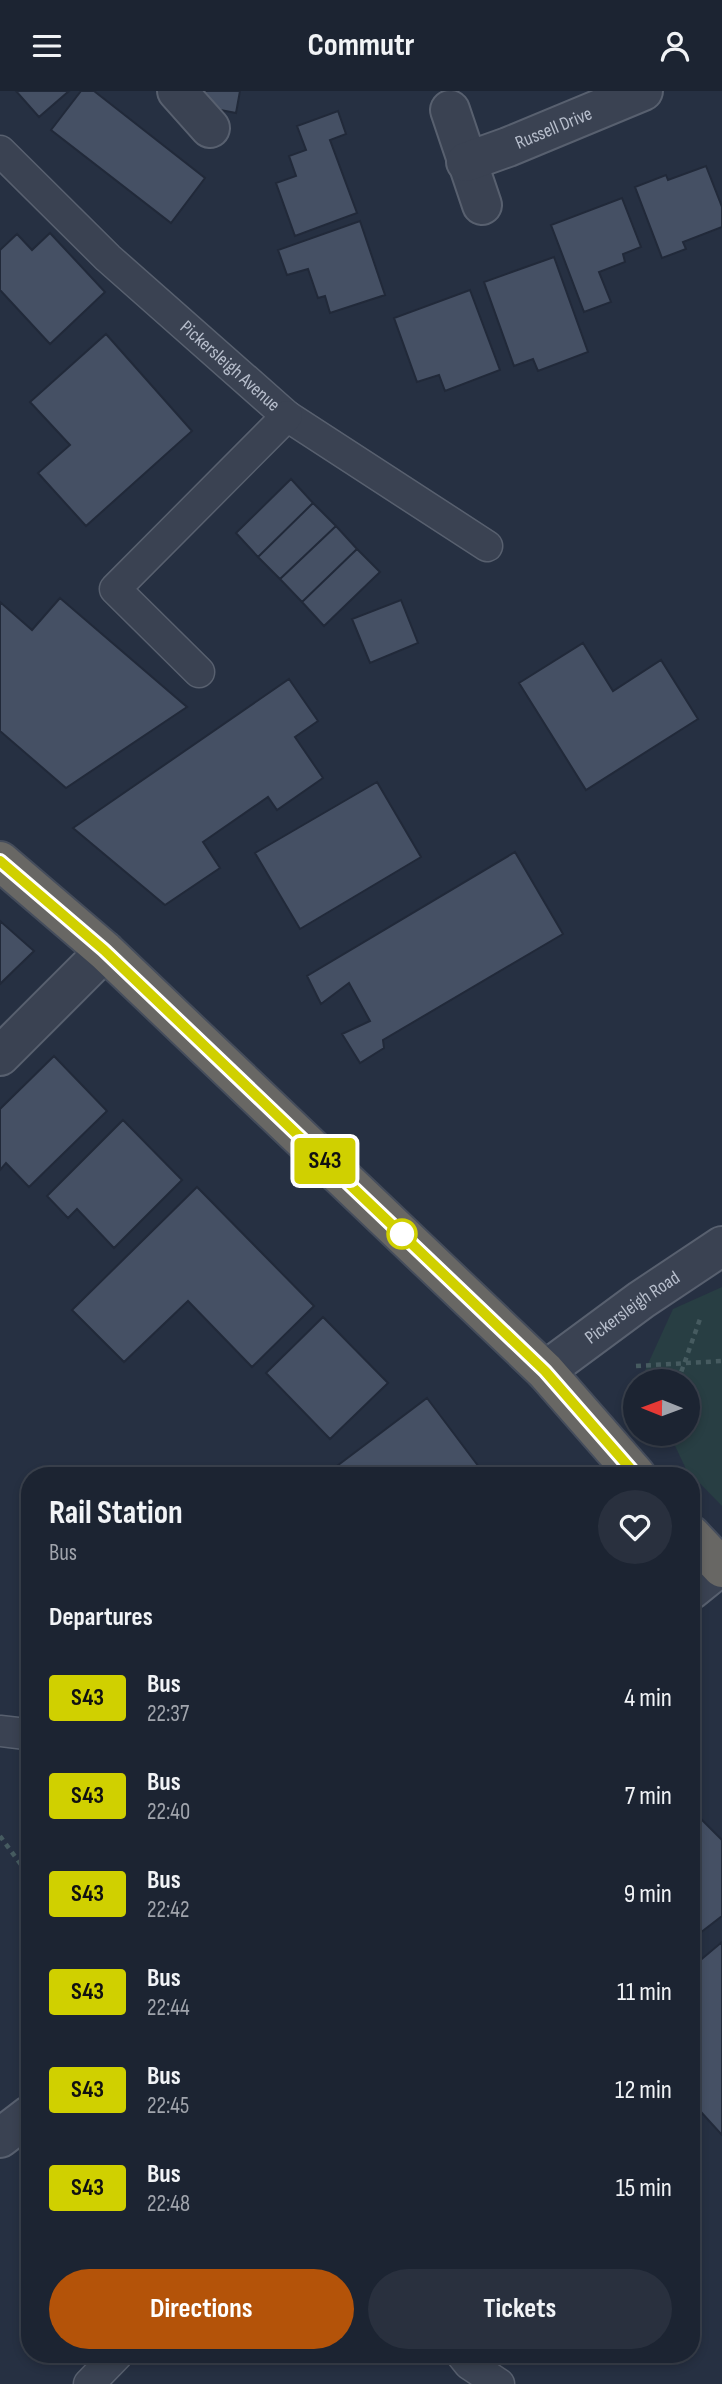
<!DOCTYPE html>
<html lang="en">
<head>
<meta charset="utf-8">
<style>
	:root { --surface:#1c2432; --page:#29303e; --text:#f1f3f6; --muted:#a0a4ac; --line:#3a414d; --accent:#b45309 }
	body { margin:0; font-family:"Sofia Sans Condensed",sans-serif; background:var(--page); color:var(--text); height:100vh; display:flex; flex-direction:column; font-size:26px; white-space:nowrap }
	* { box-sizing:border-box; margin:0 }
	p { font-size:23px; color:var(--muted) }
	.icon { flex:none; width:38px; height:38px; fill:none; stroke:currentColor; stroke-width:2; stroke-linecap:round; stroke-linejoin:round }
	.map { position:relative; flex:1; overflow:hidden }
	.sheet { position:absolute; left:21px; top:1376px; width:679px; height:896px; display:flex; flex-direction:column; background:var(--surface); border-radius:28px; box-shadow:0 4px 10px #0003,0 0 0 2px var(--line) }
	.sheet>* { flex:none }
	.badge { padding:0 14px; border-radius:5px; font-size:24px; line-height:46px }
	.needle { width:46px; rotate:271deg }
	.fabs { position:absolute; left:623px; top:1278px; display:grid; gap:14px }
	.fabs a { display:grid; place-items:center; width:77px; height:77px; border-radius:50%; background:var(--surface); box-shadow:0 4px 10px #0003,0 0 0 2px var(--line); font-size:35px }
	.map>.badge { position:absolute; translate:-50% -50%; box-shadow:0 0 0 4px #fff }
	h2 { padding:0 28px; font-size:26px; line-height:63px }
	.round { display:grid; place-items:center; flex:none; width:74px; height:74px; border-radius:37px; background:var(--page) }
	.overview { display:flex; align-items:center; justify-content:space-between; height:119px; padding:0 28px }
	h1 { font-size:33px; font-weight:700; line-height:52px }
	.button { display:flex; gap:14px; margin-top:auto; padding:14px 28px }
	.button a { flex:1; height:80px; border-radius:42px; background:var(--accent); color:#fff; font-size:28px; font-weight:700; line-height:80px; text-align:center }
	.button a+a { background:var(--page); color:var(--text) }
	ul { padding:0; list-style:none }
	li { display:flex; align-items:center; gap:21px; height:98px; padding:0 28px }
	li div { flex:1 }
	li b { display:block; font-size:26px }
	li em { font-style:normal }
	li .badge { min-width:77px; font-weight:700; text-align:center }
	header { display:flex; justify-content:space-between; align-items:center; height:91px; padding:0 28px; background:var(--surface); font-size:32px; font-weight:700 }
	.map>svg:first-child { display:block }
	.green { fill:#283e43 }
	.building { fill:#455064; stroke:#212939; stroke-width:2 }
	.lines { fill:none; stroke-linecap:round; stroke-linejoin:round }
	.service-casing { stroke:#58606f; stroke-width:33 }
	.pedestrian-casing { stroke:#58606f; stroke-width:42 }
	.minor-casing { stroke:#58606f; stroke-width:42 }
	.tertiary-casing { stroke:#58606f; stroke-width:42 }
	.trunk-casing { stroke:#454d5c; stroke-width:42 }
	.path { stroke:#465b60; stroke-width:4.5; stroke-dasharray:5 5; stroke-linecap:butt }
	.service { stroke:#3a4252; stroke-width:30 }
	.pedestrian { stroke:#3a4252; stroke-width:38 }
	.minor { stroke:#3a4252; stroke-width:38 }
	.tertiary { stroke:#3a4252; stroke-width:38 }
	.trunk { stroke:#686764; stroke-width:38 }
	.line-casing { stroke:#fff; stroke-width:16 }
	.line { stroke:#d0d000; stroke-width:10 }
	.stop-dot { fill:#fff; stroke:#d0d000; stroke-width:3.5 }
	.labels { text-anchor:middle; dominant-baseline:central; stroke-width:5; stroke-linejoin:round; paint-order:stroke }
	.street-label { font-size:19px; fill:#b7becc; stroke:#1f2737 }
</style>
</head>
<body>
<header><svg class="icon" aria-label="menu" viewBox="0 0 24 24"><path d="M4 6h16M4 12h16M4 18h16"/></svg>Commutr<svg class="icon" aria-label="person" viewBox="0 0 24 24"><circle cx="12" cy="8" r="4"/><path d="M4 21q1-7 8-7t8 7"/></svg></header>
<div class="map">
<svg width="722" height="2293" viewBox="0 0 722 2293">
	<rect width="100%" height="100%" fill="#263042"/>
	<path class="green" d="M 722,1196 L 722,1415 L 686,1378 L 669,1342 L 688,1342 L 688,1290 L 644,1290 L 642,1286 L 673,1218 Z"/>
	<path class="building" d="M 16,0 L 69,0 L 39,26 Z
		M 81,0 L 94,0 L 205,87 L 171,132 L 51,39 Z
		M 203,0 L 240,0 L 236,22 L 200,15 Z
		M 338,20 L 346,43 L 330,49 L 357,122 L 295,145 L 276,92 L 296,85 L 289,65 L 306,59 L 297,35 Z
		M 706,75 L 722,116 L 722,136 L 683,151 L 686,158 L 662,167 L 635,96 L 666,84 L 668,89 Z
		M 622,107 L 641,156 L 623,163 L 625,171 L 599,181 L 611,211 L 584,221 L 551,134 Z
		M 360,130 L 385,204 L 330,222 L 325,205 L 318,207 L 308,178 L 287,184 L 278,159 Z
		M 50,142 L 105,201 L 50,253 L 0,199 L 0,159 L 17,143 L 32,159 Z
		M 554,166 L 588,261 L 538,280 L 533,268 L 514,275 L 484,191 Z
		M 470,199 L 500,279 L 445,300 L 439,284 L 417,291 L 394,227 Z
		M 106,243 L 192,340 L 86,435 L 38,382 L 70,354 L 30,311 Z
		M 291,388 L 313,412 L 258,466 L 236,442 Z
		M 313,412 L 336,435 L 280,488 L 258,466 Z
		M 336,435 L 357,458 L 302,511 L 280,488 Z
		M 357,458 L 380,481 L 324,535 L 302,511 Z
		M 60,507 L 187,616 L 66,697 L 0,640 L 0,511 L 32,539 Z
		M 401,509 L 418,552 L 370,572 L 352,528 Z
		M 583,552 L 613,600 L 661,569 L 698,628 L 586,699 L 519,592 Z
		M 289,588 L 318,630 L 295,646 L 323,687 L 277,719 L 268,706 L 203,751 L 220,777 L 165,814 L 73,737 Z
		M 377,691 L 421,766 L 300,838 L 255,762 Z
		M 515,761 L 563,843 L 383,949 L 384,957 L 360,972 L 342,943 L 370,930 L 349,892 L 321,913 L 307,885 Z
		M 0,830 L 34,860 L 0,893 Z
		M 54,965 L 107,1020 L 29,1096 L 6,1072 L 0,1079 L 0,1018 Z
		M 123,1029 L 182,1089 L 114,1157 L 77,1118 L 68,1127 L 47,1105 Z
		M 197,1096 L 314,1215 L 252,1276 L 188,1210 L 124,1271 L 72,1219 Z
		M 323,1226 L 388,1292 L 330,1348 L 266,1282 Z
		M 427,1307 L 485,1384 L 325,1384 Z
		M 691,1718 L 722,1749 L 722,1825 L 691,1849 Z
		M 722,1851 L 722,2044 L 691,2010 L 691,1877 Z"/>
	<g class="lines">
		<g class="service-casing">
			<g id="service">
				<path id="s1" d="M 0,60 L 108,167 L 287,325 L 487,455"/>
				<path d="M 199,581 L 115,498 L 287,325"/>
				<path d="M 0,1640 L 26,1643"/>
				<path d="M 461,2263 L 469,2273 L 499,2293"/>
				<path d="M 89,2293 L 118,2263"/>
			</g>
		</g>
		<g class="pedestrian-casing">
			<path id="pedestrian" d="M 177,0 L 210,37"/>
		</g>
		<g class="minor-casing">
			<g id="minor">
				<path d="M 450,19 L 482,114"/>
				<path id="s2" d="M 466,71 L 508,56 L 643,0"/>
				<path d="M 0,965 L 105,860"/>
			</g>
		</g>
		<g class="tertiary-casing">
			<g id="tertiary">
				<path id="s3" d="M 545,1280 L 641,1209 L 722,1155"/>
				<path d="M 691,1499 L 721,1475"/>
				<path d="M 0,2047 L 30,2024"/>
			</g>
		</g>
		<g class="trunk-casing">
			<path id="trunk" d="M 0,770 L 105,860 L 545,1280 L 636,1384
				M 691,1444 L 722,1477"/>
		</g>
		<path class="path" d="M 636,1275 L 722,1270
			M 678,1290 L 700,1228
			M 0,1745 L 30,1786"/>
		<use href="#service" class="service"/>
		<use href="#pedestrian" class="pedestrian"/>
		<use href="#minor" class="minor"/>
		<use href="#tertiary" class="tertiary"/>
		<use href="#trunk" class="trunk"/>
	</g>
	<g class="lines">
		<g class="line-casing">
			<path id="line" d="M 0,770 L 104,859 L 545,1280 L 636,1384"/>
		</g>
		<use href="#line" class="line"/>
	</g>
	<circle class="stop-dot" cx="402" cy="1143" r="14"/>
	<g class="labels">
		<g class="street-label">
			<text stroke="none"><textPath href="#s2" startOffset="94">Russell Drive</textPath></text>
			<text stroke="none"><textPath href="#s1" startOffset="315">Pickersleigh Avenue</textPath></text>
			<text stroke="none"><textPath href="#s3" startOffset="108">Pickersleigh Road</textPath></text>
		</g>
	</g>
</svg>
<div class="fabs">
<a><svg class="needle" viewBox="-14 -14 28 28"><path d="M0-13l5 13h-10z" fill="#e53935"/><path d="M0 13l5-13h-10z" fill="#a0a4ac"/></svg></a>
</div>
<b class="badge" style="left:325px;top:1070px;background:#d0d000;color:#111">S43</b>
<section class="sheet">
<div class="overview"><div><h1>Rail Station</h1><p>Bus</p></div><a class="round"><svg class="icon" aria-label="heart" viewBox="0 0 24 24"><path d="M12 20l-8-8c-3-5 5-10 8-4 3-6 11-1 8 4z"/></svg></a></div>
<h2>Departures</h2>
<ul>
<li><span class="badge" style="background:#d0d000;color:#111">S43</span><div><b>Bus</b><p>22:37</p></div><em>4 min</em></li>
<li><span class="badge" style="background:#d0d000;color:#111">S43</span><div><b>Bus</b><p>22:40</p></div><em>7 min</em></li>
<li><span class="badge" style="background:#d0d000;color:#111">S43</span><div><b>Bus</b><p>22:42</p></div><em>9 min</em></li>
<li><span class="badge" style="background:#d0d000;color:#111">S43</span><div><b>Bus</b><p>22:44</p></div><em>11 min</em></li>
<li><span class="badge" style="background:#d0d000;color:#111">S43</span><div><b>Bus</b><p>22:45</p></div><em>12 min</em></li>
<li><span class="badge" style="background:#d0d000;color:#111">S43</span><div><b>Bus</b><p>22:48</p></div><em>15 min</em></li>
</ul>
<div class="button"><a>Directions</a><a>Tickets</a></div>
</section>
</div>
</body>
</html>
